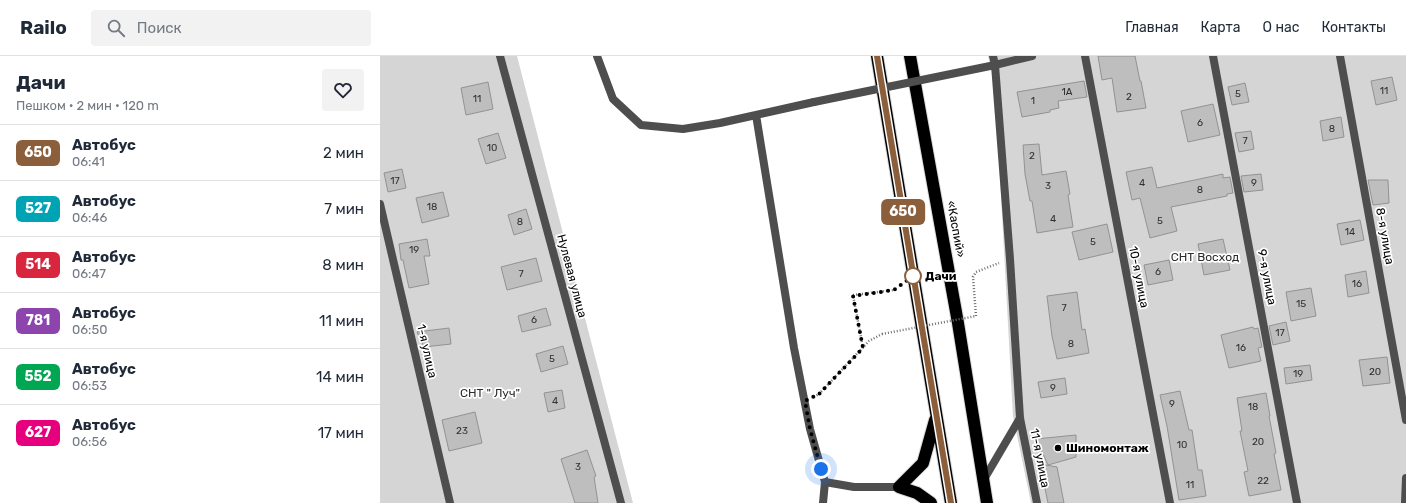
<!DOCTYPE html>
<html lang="ru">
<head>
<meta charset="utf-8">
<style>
	:root { --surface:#fff; --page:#f2f2f3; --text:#1f2937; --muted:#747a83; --line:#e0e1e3 }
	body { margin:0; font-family:Rubik,sans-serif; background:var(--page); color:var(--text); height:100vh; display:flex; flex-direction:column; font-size:15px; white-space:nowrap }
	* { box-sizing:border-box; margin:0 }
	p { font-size:13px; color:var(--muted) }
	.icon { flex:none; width:22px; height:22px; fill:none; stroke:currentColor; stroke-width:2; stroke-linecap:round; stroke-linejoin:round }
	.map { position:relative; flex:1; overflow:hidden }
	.panel { display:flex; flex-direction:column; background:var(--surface); width:380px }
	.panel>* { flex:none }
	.badge { padding:0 8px; border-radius:6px; font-size:14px; line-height:26px }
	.you { position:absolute; width:20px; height:20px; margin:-10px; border:3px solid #fff; border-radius:50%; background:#1a73e8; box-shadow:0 0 0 6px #1a73e833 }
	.map>.badge { position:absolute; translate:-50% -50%; box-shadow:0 0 0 2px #fff }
	.round { display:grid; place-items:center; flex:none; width:42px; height:42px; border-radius:4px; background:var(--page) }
	.headline { display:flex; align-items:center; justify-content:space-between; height:68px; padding:0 16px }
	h1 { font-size:19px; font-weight:700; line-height:30px }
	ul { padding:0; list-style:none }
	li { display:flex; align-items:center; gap:12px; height:56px; padding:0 16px; border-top:1px solid var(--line) }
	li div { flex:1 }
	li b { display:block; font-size:15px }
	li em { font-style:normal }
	li .badge { min-width:44px; font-weight:700; text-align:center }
	header { display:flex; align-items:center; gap:24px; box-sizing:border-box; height:56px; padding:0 20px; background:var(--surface); border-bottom:1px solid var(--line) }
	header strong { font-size:19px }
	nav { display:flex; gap:22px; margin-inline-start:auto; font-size:14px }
	.search { width:280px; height:36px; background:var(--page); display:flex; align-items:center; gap:10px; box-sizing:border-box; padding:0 14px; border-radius:4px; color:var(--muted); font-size:15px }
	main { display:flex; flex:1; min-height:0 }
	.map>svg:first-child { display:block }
	.green { fill:#d5d5d5 }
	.building { fill:#bebebe; stroke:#929292 }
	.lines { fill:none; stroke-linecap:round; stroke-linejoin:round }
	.highway-casing { stroke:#dbdbdb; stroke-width:14 }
	.path { stroke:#707070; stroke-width:2.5; stroke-dasharray:1 2; stroke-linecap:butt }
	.street { stroke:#4e4e4e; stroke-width:8 }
	.highway { stroke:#000; stroke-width:12 }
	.path-bridge { stroke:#707070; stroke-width:2.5; stroke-dasharray:1 2; stroke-linecap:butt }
	.street-bridge { stroke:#4e4e4e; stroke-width:8 }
	.line-casing { stroke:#fff; stroke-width:9 }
	.line { stroke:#8b5e3c; stroke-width:6 }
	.walk { stroke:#000; stroke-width:4; stroke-dasharray:0 7.2 }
	.stop-dot { fill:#fff; stroke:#8b5e3c; stroke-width:2 }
	.poi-dot { fill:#000; stroke:#fff; stroke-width:1.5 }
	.labels { text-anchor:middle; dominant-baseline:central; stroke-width:3.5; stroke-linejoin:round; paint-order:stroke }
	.number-label { font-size:10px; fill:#303030 }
	.street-label { font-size:12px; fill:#000; stroke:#fff }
	.park-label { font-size:12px; fill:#2c2c2c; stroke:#fff }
	.stop-label { font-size:12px; font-weight:bold; fill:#000; stroke:#fff; text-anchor:start }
	.poi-label { font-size:12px; font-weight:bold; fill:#000; stroke:#fff; text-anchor:start }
</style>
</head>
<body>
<header>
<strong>Railo</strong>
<div class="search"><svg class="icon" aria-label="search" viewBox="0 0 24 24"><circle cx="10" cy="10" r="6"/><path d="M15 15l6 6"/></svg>Поиск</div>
<nav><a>Главная</a><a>Карта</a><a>О нас</a><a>Контакты</a></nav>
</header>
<main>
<section class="panel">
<div class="headline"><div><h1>Дачи</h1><p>Пешком · 2 мин · 120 m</p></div><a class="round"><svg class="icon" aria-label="heart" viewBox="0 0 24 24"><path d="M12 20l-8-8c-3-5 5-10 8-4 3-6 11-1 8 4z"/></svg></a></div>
<ul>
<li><span class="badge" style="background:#8b5e3c;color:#fff">650</span><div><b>Автобус</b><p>06:41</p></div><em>2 мин</em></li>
<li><span class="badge" style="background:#00a3b4;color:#fff">527</span><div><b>Автобус</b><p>06:46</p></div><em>7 мин</em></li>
<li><span class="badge" style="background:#d7263d;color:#fff">514</span><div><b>Автобус</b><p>06:47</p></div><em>8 мин</em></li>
<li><span class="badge" style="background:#8e44ad;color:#fff">781</span><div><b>Автобус</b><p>06:50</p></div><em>11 мин</em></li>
<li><span class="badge" style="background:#00a651;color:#fff">552</span><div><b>Автобус</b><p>06:53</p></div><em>14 мин</em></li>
<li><span class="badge" style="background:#e6007e;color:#fff">627</span><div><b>Автобус</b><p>06:56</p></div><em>17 мин</em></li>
</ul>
</section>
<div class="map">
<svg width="1026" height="447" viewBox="0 0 1026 447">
	<rect width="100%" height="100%" fill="#fff"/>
	<path class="green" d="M 0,0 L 137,0 L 253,447 L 0,447 Z
		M 608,0 L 1026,0 L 1026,447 L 651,447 L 633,360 L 615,30 Z"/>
	<path class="building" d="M 718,0 L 755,0 L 760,25 L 761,25 L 766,52 L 737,56 L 732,22 L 722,24 Z
		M 1012,21 L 1017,44 L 996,49 L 991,25 Z
		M 704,25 L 707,41 L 678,45 L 679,52 L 670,54 L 670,56 L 642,61 L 637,36 Z
		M 108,26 L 113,53 L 86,59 L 81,32 Z
		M 865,27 L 869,46 L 852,49 L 848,31 Z
		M 833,48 L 840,79 L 808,86 L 801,55 Z
		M 961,61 L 964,81 L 943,85 L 940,65 Z
		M 871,75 L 874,93 L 859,96 L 855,77 Z
		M 118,77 L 126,102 L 106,108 L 98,83 Z
		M 659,88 L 662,119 L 686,115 L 690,138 L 688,139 L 693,171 L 657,177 L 652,145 L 650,145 L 645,118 L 643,89 Z
		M 772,111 L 777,132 L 843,118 L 843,122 L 850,121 L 853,137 L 847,138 L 847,140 L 791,151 L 797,175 L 770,182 L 760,142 L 752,144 L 746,116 Z
		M 22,113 L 26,132 L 8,136 L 4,117 Z
		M 881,118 L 883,134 L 864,136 L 861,120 Z
		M 988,124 L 1008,124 L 1009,147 L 993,149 Z
		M 63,136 L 69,160 L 42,167 L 36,142 Z
		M 146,153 L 152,173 L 134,179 L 128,159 Z
		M 980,164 L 984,184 L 961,189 L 957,168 Z
		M 727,168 L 733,196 L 699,204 L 692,176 Z
		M 47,183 L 50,200 L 44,200 L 49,228 L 29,232 L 23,204 L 21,204 L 19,188 Z
		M 843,183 L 850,214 L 824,219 L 818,188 Z
		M 156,202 L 162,225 L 127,234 L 121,211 Z
		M 789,204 L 793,224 L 768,229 L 764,209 Z
		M 986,215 L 989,237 L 968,241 L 965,219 Z
		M 931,232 L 936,260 L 911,265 L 906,236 Z
		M 697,236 L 702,274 L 705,273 L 709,297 L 677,303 L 672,280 L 667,240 Z
		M 166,252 L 171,269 L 142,276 L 138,260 Z
		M 906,266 L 910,285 L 893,289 L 889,270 Z
		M 873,271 L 874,273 L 878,272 L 882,291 L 878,292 L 881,305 L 849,312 L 841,279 Z
		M 69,272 L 71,288 L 44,291 L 37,276 Z
		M 183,290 L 188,308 L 161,316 L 156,298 Z
		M 1007,301 L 1010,327 L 983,330 L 979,304 Z
		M 930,309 L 932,324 L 906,328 L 904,312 Z
		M 685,322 L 687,338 L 661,342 L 658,326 Z
		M 182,334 L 185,352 L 168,356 L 164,337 Z
		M 800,335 L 809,374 L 812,374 L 818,414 L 822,414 L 826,440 L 799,444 L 787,370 L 780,339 Z
		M 886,337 L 890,360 L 889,360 L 896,397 L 894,398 L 901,434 L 869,440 L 864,416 L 868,415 L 860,375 L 862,375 L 857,342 Z
		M 95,356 L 102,387 L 69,395 L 62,364 Z
		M 696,379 L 696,401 L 668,409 L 656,383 Z
		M 207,394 L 216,420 L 214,421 L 218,447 L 195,447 L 181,403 Z
		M 660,408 L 677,411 L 684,447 L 668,447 Z"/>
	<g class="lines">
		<g class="highway-casing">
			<path id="highway" d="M 497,0 L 571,447
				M 530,0 L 578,267 L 607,447
				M 551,447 L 537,437 L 519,431 L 543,407 L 555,364"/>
		</g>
		<path class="path" d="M 596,260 L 593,221 L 596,216 L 619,207
			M 483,292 L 473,239 L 514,234
			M 434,341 L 439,338 L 489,285 L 502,278"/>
		<path class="street" d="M 120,0 L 241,447
			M 217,0 L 233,43 L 261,69 L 303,73 L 340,67 L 376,59
			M 613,0 L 615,9 L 630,203 L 640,362 L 657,447
			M 705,0 L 790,447
			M 833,0 L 917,447
			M 960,0 L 1026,364
			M 615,9 L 652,0
			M 434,46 L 376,59 L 414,292 L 430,373 L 445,426
			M 0,148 L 70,447
			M 603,425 L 640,362
			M 443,447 L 445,426 L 474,431 L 519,431
			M 1025,447 L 1026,422"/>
		<use href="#highway" class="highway"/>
		<path class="path-bridge" d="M 502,278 L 596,260"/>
		<path class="street-bridge" d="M 434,46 L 615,9"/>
	</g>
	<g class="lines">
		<g class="line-casing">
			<path id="line" d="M 497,0 L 571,447"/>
		</g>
		<use href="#line" class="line"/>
		<path class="walk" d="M 441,413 L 430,373 L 425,345 L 439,338 L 483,292 L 473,240 L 514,234 L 533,220"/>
	</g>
	<circle class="stop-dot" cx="533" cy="220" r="8"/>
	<circle class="poi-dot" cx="678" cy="392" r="4"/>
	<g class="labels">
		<g class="number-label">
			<text x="1004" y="35">11</text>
			<text x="687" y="36">1А</text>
			<text x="858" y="38">5</text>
			<text x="749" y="41">2</text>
			<text x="97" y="43">11</text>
			<text x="653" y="45">1</text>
			<text x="820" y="67">6</text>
			<text x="952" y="73">8</text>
			<text x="865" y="85">7</text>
			<text x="112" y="92">10</text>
			<text x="652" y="100">2</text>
			<text x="15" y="125">17</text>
			<text x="762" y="127">4</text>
			<text x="874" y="127">9</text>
			<text x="668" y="130">3</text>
			<text x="820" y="134">8</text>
			<text x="52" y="151">18</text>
			<text x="673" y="163">4</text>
			<text x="780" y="165">5</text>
			<text x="140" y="166">8</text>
			<text x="970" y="176">14</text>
			<text x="713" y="186">5</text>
			<text x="34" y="194">19</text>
			<text x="778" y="216">6</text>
			<text x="141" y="218">7</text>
			<text x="977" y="228">16</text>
			<text x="921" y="248">15</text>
			<text x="684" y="252">7</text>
			<text x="154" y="264">6</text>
			<text x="900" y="277">17</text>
			<text x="691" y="288">8</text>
			<text x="861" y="292">16</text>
			<text x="172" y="303">5</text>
			<text x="995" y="316">20</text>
			<text x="918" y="318">19</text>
			<text x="673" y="332">9</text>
			<text x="175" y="345">4</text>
			<text x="792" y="348">9</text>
			<text x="873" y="351">18</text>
			<text x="82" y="375">23</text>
			<text x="878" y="386">20</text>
			<text x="802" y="389">10</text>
			<text x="198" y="411">3</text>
			<text x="883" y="425">22</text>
			<text x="810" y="429">11</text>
		</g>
		<g class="street-label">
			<text transform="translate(576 173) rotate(80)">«Каспий»</text>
			<text transform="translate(1005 180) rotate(80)">8-я улица</text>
			<text transform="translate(192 220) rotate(75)">Нулевая улица</text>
			<text transform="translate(759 221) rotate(79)">10-я улица</text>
			<text transform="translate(887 221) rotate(79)">9-я улица</text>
			<text transform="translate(47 295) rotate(77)">1-я улица</text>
			<text transform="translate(660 402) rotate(79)">11-я улица</text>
		</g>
		<g class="park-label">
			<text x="825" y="201">СНТ Восход</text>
			<text x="110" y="337">СНТ " Луч"</text>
		</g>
		<g class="stop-label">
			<text x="545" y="220">Дачи</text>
		</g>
		<g class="poi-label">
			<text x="686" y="392">Шиномонтаж</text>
		</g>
	</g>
</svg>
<div class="you" style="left:441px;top:413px"></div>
<b class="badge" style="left:523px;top:156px;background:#8b5e3c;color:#fff">650</b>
</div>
</main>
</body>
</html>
